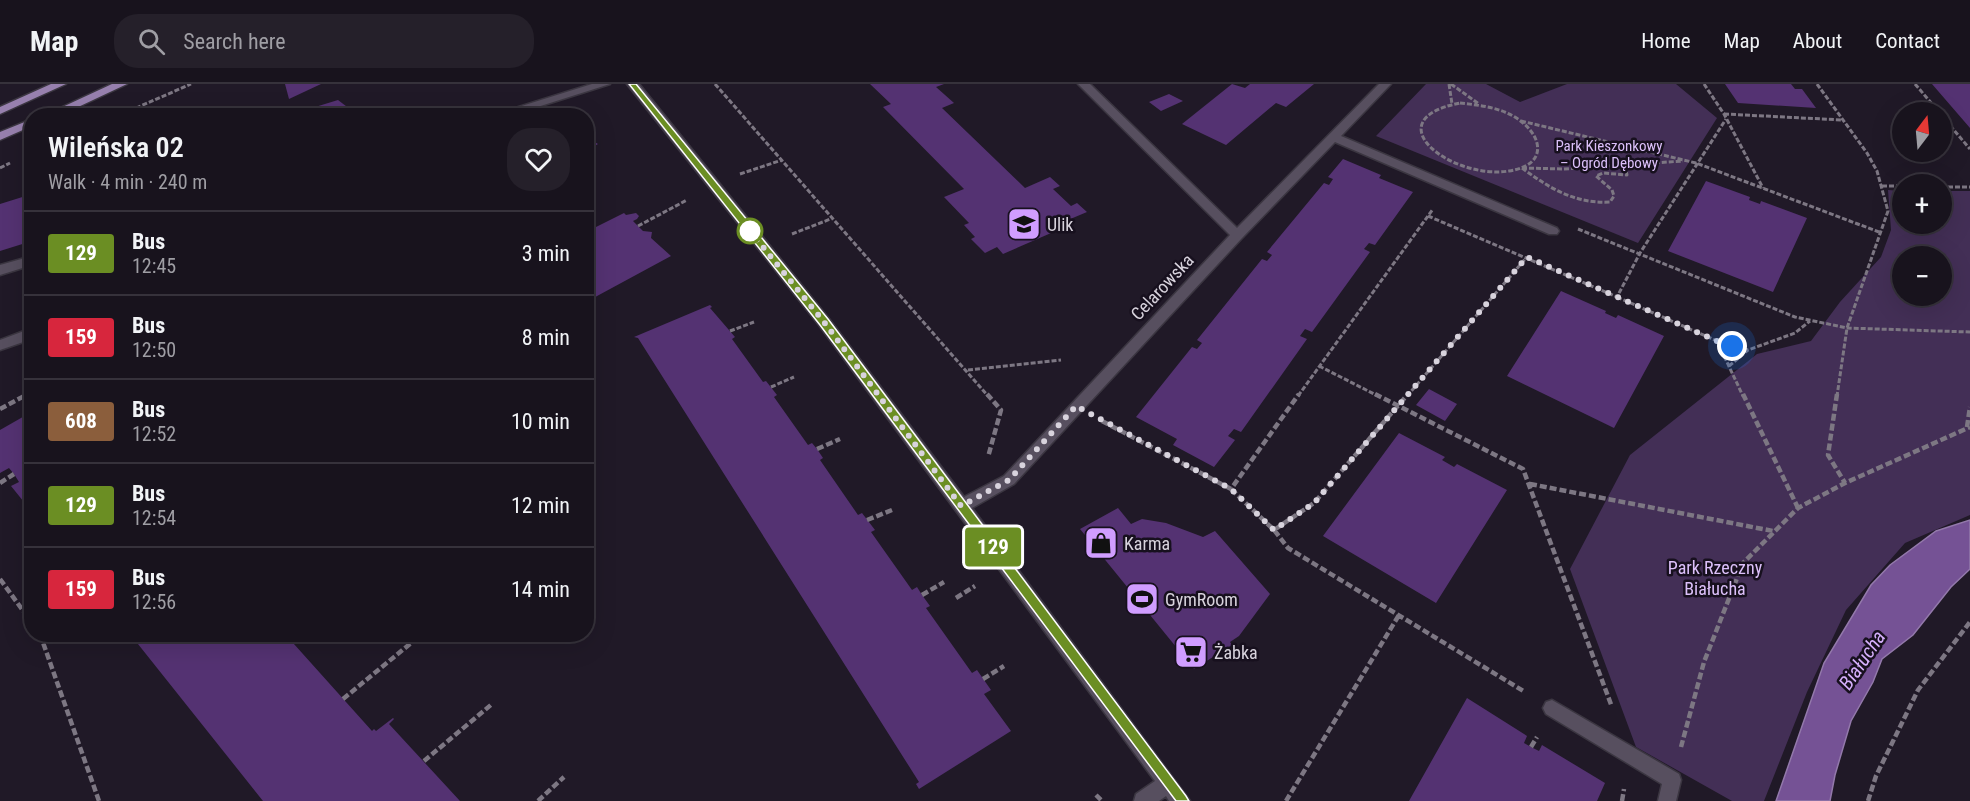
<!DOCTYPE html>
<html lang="en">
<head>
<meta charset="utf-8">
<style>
	:root { --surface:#18131d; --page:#25202a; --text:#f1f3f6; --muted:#9f9ea4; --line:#36323b }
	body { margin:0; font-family:"Roboto Condensed",sans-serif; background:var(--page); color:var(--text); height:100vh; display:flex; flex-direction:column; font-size:22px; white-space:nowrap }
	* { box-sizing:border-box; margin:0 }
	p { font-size:20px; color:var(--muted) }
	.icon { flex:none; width:33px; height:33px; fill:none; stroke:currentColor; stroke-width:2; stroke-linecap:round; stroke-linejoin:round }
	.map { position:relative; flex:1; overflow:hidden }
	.sheet { position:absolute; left:24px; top:24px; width:570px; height:534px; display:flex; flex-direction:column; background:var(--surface); border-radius:24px; box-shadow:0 6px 24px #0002,0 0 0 2px var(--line) }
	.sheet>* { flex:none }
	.badge { padding:0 12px; border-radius:4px; font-size:21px; line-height:39px }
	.needle { width:39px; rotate:16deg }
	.buttons { position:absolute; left:1892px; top:18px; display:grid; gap:12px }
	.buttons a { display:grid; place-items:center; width:60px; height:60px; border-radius:50%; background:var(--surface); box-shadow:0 6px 24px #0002,0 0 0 2px var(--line); font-size:30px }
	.you { position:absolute; width:30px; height:30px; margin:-15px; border:4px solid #fff; border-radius:50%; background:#1a73e8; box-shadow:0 0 0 9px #1a73e833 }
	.map>.badge { position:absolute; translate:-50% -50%; box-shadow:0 0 0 3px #fff }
	.round { display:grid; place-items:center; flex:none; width:63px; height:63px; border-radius:24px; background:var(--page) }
	.head { display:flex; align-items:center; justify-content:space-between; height:102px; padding:0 24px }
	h1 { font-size:28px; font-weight:600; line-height:45px }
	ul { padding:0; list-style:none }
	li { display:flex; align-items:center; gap:18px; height:84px; padding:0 24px; border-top:2px solid var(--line) }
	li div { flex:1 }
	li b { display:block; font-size:22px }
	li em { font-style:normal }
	li .badge { min-width:66px; font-weight:700; text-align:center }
	header { display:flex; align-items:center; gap:36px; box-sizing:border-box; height:84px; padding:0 30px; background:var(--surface); border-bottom:2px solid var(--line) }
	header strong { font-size:28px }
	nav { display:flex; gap:33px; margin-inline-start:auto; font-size:21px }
	.search { width:420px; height:54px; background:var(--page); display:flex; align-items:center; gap:15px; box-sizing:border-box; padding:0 21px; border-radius:24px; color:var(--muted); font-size:22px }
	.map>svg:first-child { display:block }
	.green { fill:#432f56; fill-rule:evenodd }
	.water { fill:#755295; stroke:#9379ab; stroke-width:1.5 }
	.building { fill:#543272 }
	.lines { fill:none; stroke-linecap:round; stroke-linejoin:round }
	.minor-casing { stroke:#3b3641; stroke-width:3 }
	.major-casing { stroke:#3b3641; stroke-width:3 }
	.path-far1 { stroke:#7d7783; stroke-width:3; stroke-dasharray:5 2; stroke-linecap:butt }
	.path { stroke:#7d7783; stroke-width:4.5; stroke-dasharray:7 3; stroke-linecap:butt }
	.minor { fill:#574f5f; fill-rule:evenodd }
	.major { fill:#9780ae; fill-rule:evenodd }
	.line { fill:#6b8e23; stroke:#fff; stroke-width:1.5 }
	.walk { stroke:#d8d3dd; stroke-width:6; stroke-dasharray:0 10.8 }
	.stop-dot { fill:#fff; stroke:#6b8e23; stroke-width:3 }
	.labels { text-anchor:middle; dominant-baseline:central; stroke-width:5; stroke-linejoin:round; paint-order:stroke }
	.far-park-label { font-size:15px; fill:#dcc0fa; stroke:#17101e }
	.poi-label { font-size:18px; fill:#d8d3dd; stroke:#17101e; text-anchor:start }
	.street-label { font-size:18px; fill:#d8d3dd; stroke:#17101e }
	.park-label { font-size:18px; fill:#dcc0fa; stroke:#17101e }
	.water-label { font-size:20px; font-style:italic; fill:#d5affb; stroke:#17101e }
</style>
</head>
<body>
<header>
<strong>Map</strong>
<div class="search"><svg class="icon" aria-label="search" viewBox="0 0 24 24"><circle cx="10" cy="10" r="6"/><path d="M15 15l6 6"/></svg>Search here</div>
<nav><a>Home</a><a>Map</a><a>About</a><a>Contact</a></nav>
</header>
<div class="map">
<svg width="1970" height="717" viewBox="0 0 1970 717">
	<rect width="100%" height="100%" fill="#201927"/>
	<path class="green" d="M 1426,0 L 1486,0 L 1520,18 L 1567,0 L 1676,0 L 1717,34 L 1638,159 L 1376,52 Z
		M 1888,106 L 1902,107 L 1902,140 L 1941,140 L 1941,107 L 1970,107 L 1970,431 L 1905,459 L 1846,526 L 1807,608 L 1764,717 L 1732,717 L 1636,663 L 1570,485 L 1630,371 L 1757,270 L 1811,257 L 1840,218 L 1881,173 L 1891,146 ZM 1902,172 L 1941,172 L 1941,212 L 1902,212 Z"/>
	<path class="water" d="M 1970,436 L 1970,485 L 1951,503 L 1913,551 L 1882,575 L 1873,598 L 1851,637 L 1835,691 L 1830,717 L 1776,717 L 1824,579 L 1871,501 L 1890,481 L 1936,447 Z"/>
	<path class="building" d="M 285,0 L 321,0 L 289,15 Z
		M 870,0 L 944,0 L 936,3 L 954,19 L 942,24 L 1025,104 L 1050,93 L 1060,102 L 1053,105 L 1071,122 L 1077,119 L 1087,128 L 1068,136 L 1065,133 L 1051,139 L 1058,146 L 1003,170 L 997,163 L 985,169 L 971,155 L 975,153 L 964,141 L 969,139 L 944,113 L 964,105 L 883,23 L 891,20 Z
		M 1232,0 L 1245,4 L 1250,0 L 1314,0 L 1286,23 L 1276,19 L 1226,61 L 1182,40 Z
		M 1725,0 L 1791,0 L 1795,5 L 1802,5 L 1816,24 L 1738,19 Z
		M 1932,0 L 1970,0 L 1970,44 Z
		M 1169,10 L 1183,17 L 1161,27 L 1149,18 Z
		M 338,16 L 359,32 L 289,32 L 289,31 Z
		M 586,53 L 598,60 L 586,67 Z
		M 1343,75 L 1381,91 L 1379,94 L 1413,108 L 1375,161 L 1369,159 L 1364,165 L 1370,168 L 1312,248 L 1305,245 L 1300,252 L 1307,255 L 1241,348 L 1234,345 L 1228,352 L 1235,356 L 1214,383 L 1173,361 L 1177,355 L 1136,333 L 1192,263 L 1197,265 L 1202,259 L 1197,256 L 1262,175 L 1267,177 L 1272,171 L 1267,168 L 1324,99 L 1329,101 L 1333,95 L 1328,93 Z
		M 1706,97 L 1750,113 L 1749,116 L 1760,120 L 1761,117 L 1807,134 L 1773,208 L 1668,167 Z
		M 32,110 L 32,157 L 0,167 L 0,120 Z
		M 624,129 L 626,131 L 636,129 L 639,132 L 637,135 L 633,137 L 643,147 L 652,148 L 651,154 L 671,172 L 586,218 L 586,148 Z
		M 1561,207 L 1606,227 L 1605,229 L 1616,234 L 1618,231 L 1664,252 L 1614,344 L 1507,292 Z
		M 710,221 L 712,223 L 710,224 L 735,253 L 732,255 L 763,298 L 766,297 L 777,311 L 774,313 L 808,361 L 812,359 L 817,365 L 823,374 L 820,376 L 858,431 L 862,429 L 875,446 L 871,448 L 912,506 L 917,503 L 922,511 L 930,522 L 926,524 L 972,589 L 977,586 L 991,606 L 984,610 L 1011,647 L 919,705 L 916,700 L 919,698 L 638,254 L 634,253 Z
		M 1429,305 L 1457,320 L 1445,337 L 1416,321 Z
		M 28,330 L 32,335 L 32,428 L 11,402 L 19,398 L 14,390 L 9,384 L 0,389 L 0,346 Z
		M 1399,349 L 1445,373 L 1442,376 L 1454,383 L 1457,380 L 1507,406 L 1436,519 L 1323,452 Z
		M 1118,424 L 1131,440 L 1142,435 L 1166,439 L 1203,453 L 1215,447 L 1270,510 L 1239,552 L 1230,558 L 1232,561 L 1194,585 L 1080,445 Z
		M 130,550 L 285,550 L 372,647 L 374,645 L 376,647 L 393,634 L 394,635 L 389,640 L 460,717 L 263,717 Z
		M 1467,614 L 1527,652 L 1524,659 L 1531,663 L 1539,667 L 1542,661 L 1605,699 L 1597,717 L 1409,717 Z"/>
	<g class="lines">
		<g class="minor-casing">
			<path id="minor" d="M 592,0 L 610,0 L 509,32 L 490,32 Z
				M 627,0 L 639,0 L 829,235 L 964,413 L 1004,392 L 1230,151 L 1078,0 L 1090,0 L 1237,144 L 1379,0 L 1391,0 L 1341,52 L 1557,144 L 1559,147 L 1557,150 L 1549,150 L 1335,58 L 1242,154 L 1014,400 L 972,424 L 1190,717 L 1169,717 L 1166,712 L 1159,717 L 1134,717 L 1136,710 L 1155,697 L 819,241 Z
				M 32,172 L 32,181 L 0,191 L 0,181 Z
				M 32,244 L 32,255 L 0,266 L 0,256 Z
				M 1552,616 L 1679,690 L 1681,696 L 1676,717 L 1658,717 L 1662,700 L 1546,630 L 1543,624 L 1546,618 Z"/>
		</g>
		<g class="major-casing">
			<path id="major" d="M 51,0 L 66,0 L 0,30 L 0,23 Z
				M 112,0 L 127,0 L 59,32 L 43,32 Z
				M 32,35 L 32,42 L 0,56 L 0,48 Z"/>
		</g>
		<path class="path-far1" d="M 715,0 L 988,312
			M 1449,0 L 1452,20
			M 1451,0 L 1479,20
			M 1704,0 L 1724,30 L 1763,104
			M 1817,0 L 1867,69 L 1877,87 L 1888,127 L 1847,244 L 1837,312
			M 1915,0 L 1939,28
			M 1460,19 C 1478,21 1497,23 1513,32 C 1543,49 1550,81 1509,87 C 1451,96 1373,36 1460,19 Z
			M 136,24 L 191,0
			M 1724,30 L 1843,36
			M 1941,31 L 1970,65
			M 1521,37 L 1696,79 L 1879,148
			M 0,84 L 10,79
			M 1522,84 C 1549,104 1575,120 1610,118 L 1614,112 L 1612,106 L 1596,92 L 1603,89 L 1627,91 L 1625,81
			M 1522,84 L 1564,85 L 1683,77
			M 740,90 L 782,76
			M 1882,102 L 1902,102
			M 1941,103 L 1970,103
			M 1428,132 L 1617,213 L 1640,169 L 1726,35
			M 638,142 L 687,116
			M 1578,145 L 1795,233 L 1847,244 L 1970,248
			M 792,150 L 833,134
			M 1617,213 L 1717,257 L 1743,312
			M 730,247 L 754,238
			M 1717,257 L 1748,266 L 1795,249 L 1810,237
			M 1319,282 L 1378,312
			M 1729,282 L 1748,266
			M 968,286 L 1061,276
			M 771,303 L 794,293
			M 25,312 L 32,308
			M 1298,312 L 1433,125
			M 1407,312 L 1527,173"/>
		<path class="path" d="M 987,310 L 1001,326 L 988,373
			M 1375,310 L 1523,385 L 1612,623
			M 1743,310 L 1798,424
			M 1837,310 L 1828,371 L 1845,399
			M 0,325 L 28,310
			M 1102,337 L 1231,405 L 1299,310
			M 1967,343 L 1970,323
			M 817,365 L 840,355
			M 0,399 L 14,390
			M 1530,400 L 1773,447
			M 1231,405 L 1274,446 L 1288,464 L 1525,608
			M 867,436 L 892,426
			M 1274,446 L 1314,419 L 1408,310
			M 0,495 L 32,539
			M 922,511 L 944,498
			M 956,514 L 975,502
			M 40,550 L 99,717
			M 983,595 L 1004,582
			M 343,615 L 422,550
			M 1531,663 L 1537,653
			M 1681,663 L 1704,578 L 1743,479 L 1798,424 L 1845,399 L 1970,343
			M 424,677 L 492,620
			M 1096,711 L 1102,717
			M 538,717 L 564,693
			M 1286,717 L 1399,531
			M 1622,717 L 1624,705
			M 1868,717 L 1876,692 L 1918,606 L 1970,538"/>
		<use href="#minor" class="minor"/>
		<use href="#major" class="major"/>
	</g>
	<path class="line" d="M 629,0 L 636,0 L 828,235 L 1186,712 L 1189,717 L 1176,717 L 820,241 Z"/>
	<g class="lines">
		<path class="walk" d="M 750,147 L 824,238 L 961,422 L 1009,396 L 1076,322 L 1231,405 L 1274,446 L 1314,419 L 1527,173 L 1717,257 L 1732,262"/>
	</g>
	<defs>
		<g id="school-square" transform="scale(1.725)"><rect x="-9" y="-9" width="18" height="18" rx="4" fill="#d09dff" stroke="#17101e"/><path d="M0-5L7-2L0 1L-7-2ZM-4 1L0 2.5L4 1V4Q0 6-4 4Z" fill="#111"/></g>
		<g id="shop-square" transform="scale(1.725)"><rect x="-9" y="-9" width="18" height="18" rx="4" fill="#d09dff" stroke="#17101e"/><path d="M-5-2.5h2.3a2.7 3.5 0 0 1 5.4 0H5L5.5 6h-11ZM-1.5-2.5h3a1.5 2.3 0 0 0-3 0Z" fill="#111"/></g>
		<g id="stadium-square" transform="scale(1.725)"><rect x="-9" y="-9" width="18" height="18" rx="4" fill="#d09dff" stroke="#17101e"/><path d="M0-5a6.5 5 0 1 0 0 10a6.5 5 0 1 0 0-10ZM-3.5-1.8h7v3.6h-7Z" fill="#111"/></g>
		<g id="supermarket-square" transform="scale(1.725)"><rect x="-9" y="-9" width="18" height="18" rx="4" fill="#d09dff" stroke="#17101e"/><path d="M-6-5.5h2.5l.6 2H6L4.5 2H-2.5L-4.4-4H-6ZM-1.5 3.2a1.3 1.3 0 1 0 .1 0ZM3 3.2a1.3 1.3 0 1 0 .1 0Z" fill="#111"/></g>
	</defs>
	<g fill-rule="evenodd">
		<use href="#school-square" x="1024" y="140"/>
		<use href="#shop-square" x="1101" y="459"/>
		<use href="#stadium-square" x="1142" y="515"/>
		<use href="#supermarket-square" x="1191" y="568"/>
	</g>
	<circle class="stop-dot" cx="750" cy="147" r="12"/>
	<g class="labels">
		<g class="far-park-label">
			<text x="1609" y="62">Park Kieszonkowy<tspan x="1609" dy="17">– Ogród Dębowy</tspan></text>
		</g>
		<g class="poi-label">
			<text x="1047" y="140">Ulik</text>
			<text x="1124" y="459">Karma</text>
			<text x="1165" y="515">GymRoom</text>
			<text x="1214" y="568">Żabka</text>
		</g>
		<g class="street-label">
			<text transform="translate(1162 203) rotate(-47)">Celarowska</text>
		</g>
		<g class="park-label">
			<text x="1715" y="483">Park Rzeczny<tspan x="1715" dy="21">Białucha</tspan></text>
		</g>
		<g class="water-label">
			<text transform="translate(1862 576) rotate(-56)">Białucha</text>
		</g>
	</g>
</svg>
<div class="buttons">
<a><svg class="needle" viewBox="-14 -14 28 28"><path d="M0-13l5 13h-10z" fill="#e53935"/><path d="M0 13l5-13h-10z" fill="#9f9ea4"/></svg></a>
<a>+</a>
<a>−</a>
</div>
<div class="you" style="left:1732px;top:262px"></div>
<b class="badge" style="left:993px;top:463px;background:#6b8e23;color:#fff">129</b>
<section class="sheet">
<div class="head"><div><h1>Wileńska 02</h1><p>Walk · 4 min · 240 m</p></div><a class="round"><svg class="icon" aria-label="heart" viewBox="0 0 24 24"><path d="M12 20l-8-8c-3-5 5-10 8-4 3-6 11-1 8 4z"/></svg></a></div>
<ul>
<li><span class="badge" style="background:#6b8e23;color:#fff">129</span><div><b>Bus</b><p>12:45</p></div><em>3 min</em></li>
<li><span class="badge" style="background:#d7263d;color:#fff">159</span><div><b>Bus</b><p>12:50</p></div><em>8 min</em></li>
<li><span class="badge" style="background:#8b5e3c;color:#fff">608</span><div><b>Bus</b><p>12:52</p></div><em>10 min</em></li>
<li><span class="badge" style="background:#6b8e23;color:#fff">129</span><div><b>Bus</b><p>12:54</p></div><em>12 min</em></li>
<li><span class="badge" style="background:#d7263d;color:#fff">159</span><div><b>Bus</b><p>12:56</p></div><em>14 min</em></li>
</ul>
</section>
</div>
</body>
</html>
